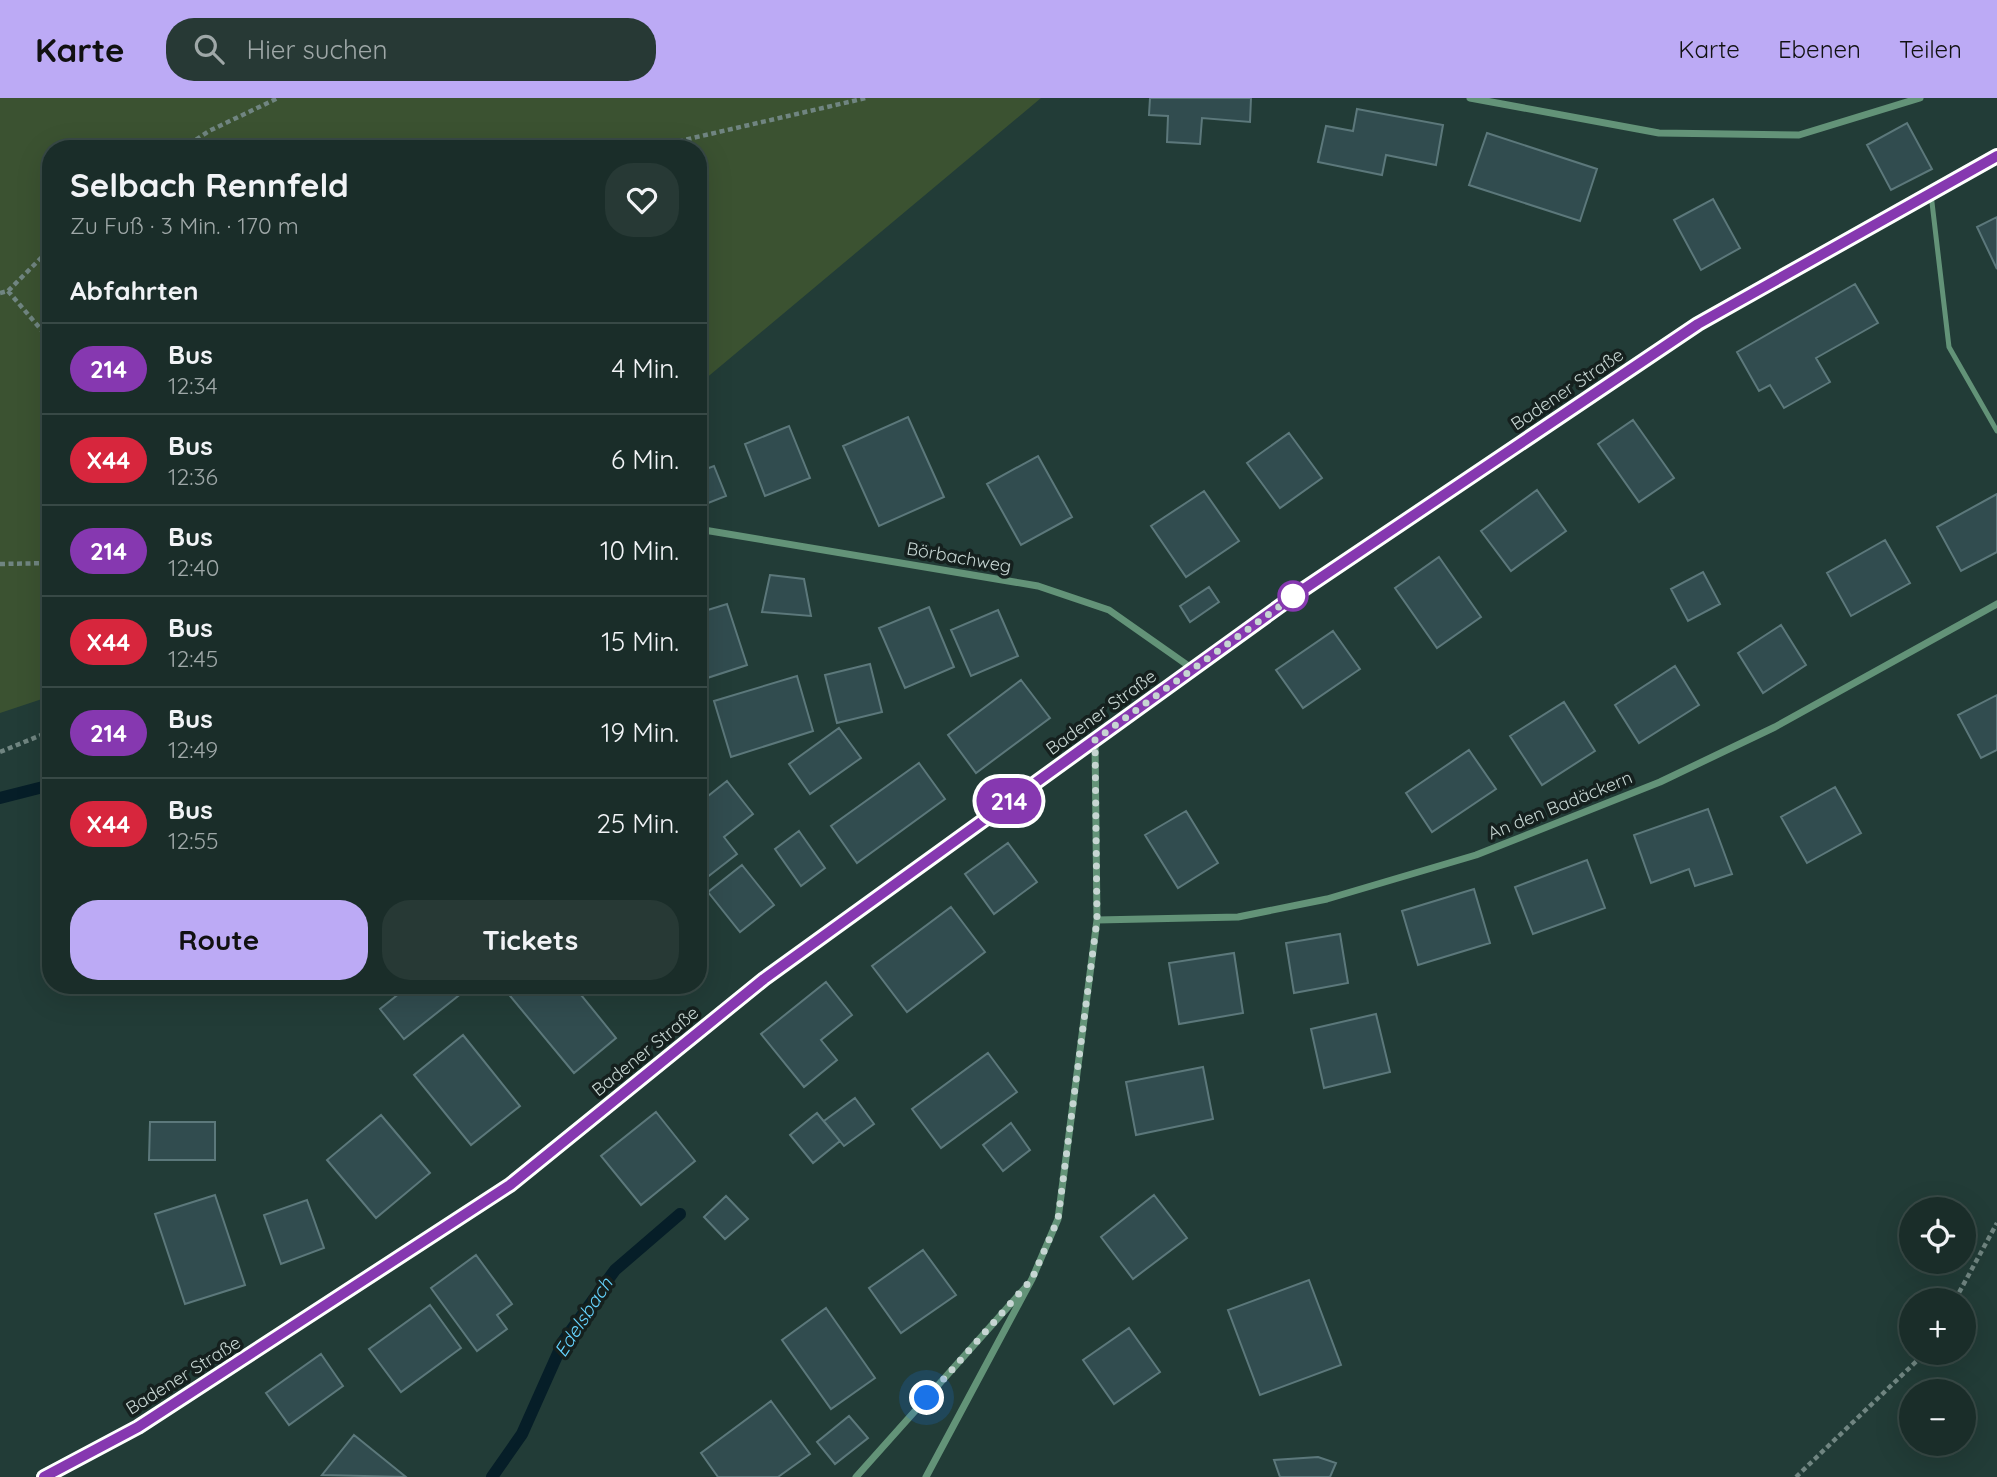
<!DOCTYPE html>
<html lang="de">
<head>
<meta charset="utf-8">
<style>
	:root { --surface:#1a2d29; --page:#273935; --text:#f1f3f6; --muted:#9fa8a8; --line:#384946; --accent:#bcaaf5 }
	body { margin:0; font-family:Quicksand,sans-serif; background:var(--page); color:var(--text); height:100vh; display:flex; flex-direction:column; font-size:26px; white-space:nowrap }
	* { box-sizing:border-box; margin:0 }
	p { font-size:23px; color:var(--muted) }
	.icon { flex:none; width:38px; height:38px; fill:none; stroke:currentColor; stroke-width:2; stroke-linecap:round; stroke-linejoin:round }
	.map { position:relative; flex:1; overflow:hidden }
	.sheet { position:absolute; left:42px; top:42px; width:665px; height:854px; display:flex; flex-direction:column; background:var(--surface); border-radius:28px; box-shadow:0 7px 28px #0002,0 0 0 2px var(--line) }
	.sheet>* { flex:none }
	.badge { padding:0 14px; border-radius:23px; font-size:24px; line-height:46px }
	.buttons { position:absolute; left:1899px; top:1099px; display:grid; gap:14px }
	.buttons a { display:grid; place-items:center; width:77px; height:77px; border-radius:50%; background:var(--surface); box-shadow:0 7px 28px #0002,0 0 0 2px var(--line); font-size:35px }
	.you { position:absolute; width:35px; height:35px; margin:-18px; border:5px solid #fff; border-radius:50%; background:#1a73e8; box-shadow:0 0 0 10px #1a73e833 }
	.map>.badge { position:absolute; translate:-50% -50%; box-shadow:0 0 0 4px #fff }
	h2 { padding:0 28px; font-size:26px; line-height:63px }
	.round { display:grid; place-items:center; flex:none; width:74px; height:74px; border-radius:28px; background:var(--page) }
	.summary { display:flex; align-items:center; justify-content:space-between; height:119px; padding:0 28px }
	h1 { font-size:33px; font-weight:700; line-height:52px }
	.primary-button { display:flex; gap:14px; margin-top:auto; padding:14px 28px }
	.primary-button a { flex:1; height:80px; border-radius:28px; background:var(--accent); color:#111; font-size:28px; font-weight:700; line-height:80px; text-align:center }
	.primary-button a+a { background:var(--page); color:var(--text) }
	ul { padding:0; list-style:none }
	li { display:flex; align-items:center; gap:21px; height:91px; padding:0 28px; border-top:2px solid var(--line) }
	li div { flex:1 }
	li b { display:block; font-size:26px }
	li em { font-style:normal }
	li .badge { min-width:77px; font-weight:700; text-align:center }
	header { display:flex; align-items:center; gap:42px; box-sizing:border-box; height:98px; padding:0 35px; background:var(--accent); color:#111 }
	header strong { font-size:33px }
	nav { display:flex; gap:38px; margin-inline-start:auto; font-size:24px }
	.search { width:490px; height:63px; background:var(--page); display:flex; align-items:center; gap:18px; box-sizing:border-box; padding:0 24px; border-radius:28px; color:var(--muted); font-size:26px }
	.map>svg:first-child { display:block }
	.green { fill:#3b5231 }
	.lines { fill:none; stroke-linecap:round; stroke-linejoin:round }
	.stream { stroke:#061e28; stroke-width:12 }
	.building { fill:#314c4f; stroke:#5c787b; stroke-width:2 }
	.path { stroke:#708581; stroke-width:4.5; stroke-dasharray:5 3.5; stroke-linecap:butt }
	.lane { stroke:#639378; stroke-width:5 }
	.street { stroke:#639378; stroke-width:7 }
	.secondary { stroke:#79c89d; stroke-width:14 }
	.line-casing { stroke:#fff; stroke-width:16 }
	.line { stroke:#8638b0; stroke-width:10 }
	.walk { stroke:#c6d5d2; stroke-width:7; stroke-dasharray:0 12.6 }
	.stop-dot { fill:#fff; stroke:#8638b0; stroke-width:3.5 }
	.labels { text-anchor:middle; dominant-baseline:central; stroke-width:7; stroke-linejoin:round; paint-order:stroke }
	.street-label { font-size:18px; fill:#c6d5d2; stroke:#15201e }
	.water-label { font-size:19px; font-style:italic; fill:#65d3fe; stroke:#15201e }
</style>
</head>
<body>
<header>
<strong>Karte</strong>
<div class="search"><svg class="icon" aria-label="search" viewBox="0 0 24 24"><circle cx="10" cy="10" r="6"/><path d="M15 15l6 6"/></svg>Hier suchen</div>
<nav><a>Karte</a><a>Ebenen</a><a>Teilen</a></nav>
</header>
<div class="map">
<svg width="1997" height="1379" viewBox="0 0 1997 1379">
	<rect width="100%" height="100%" fill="#223c37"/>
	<path class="green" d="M 0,0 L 1041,0 L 698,287 L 698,51 L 51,51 L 51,598 L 0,615 Z"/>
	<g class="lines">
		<path class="stream" d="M 0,700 L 51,687
			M 492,1379 L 522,1336 L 564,1242 L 615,1172 L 680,1116"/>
	</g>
	<path class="building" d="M 1150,0 L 1251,0 L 1250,24 L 1202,20 L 1200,46 L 1167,44 L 1168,18 L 1149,17 Z
		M 1357,11 L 1443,27 L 1436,67 L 1386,57 L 1382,77 L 1318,64 L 1326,28 L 1353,33 Z
		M 1907,25 L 1932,71 L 1891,92 L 1867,47 Z
		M 1487,35 L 1597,71 L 1580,123 L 1469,87 Z
		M 1713,101 L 1740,150 L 1701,172 L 1674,122 Z
		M 1997,119 L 1997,171 L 1977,129 Z
		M 1855,186 L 1878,225 L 1816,260 L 1830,284 L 1784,310 L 1770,287 L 1759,293 L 1737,254 Z
		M 908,319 L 944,399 L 879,428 L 843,348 Z
		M 1633,322 L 1674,380 L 1639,404 L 1598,346 Z
		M 789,328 L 810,380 L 765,398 L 745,346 Z
		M 1289,335 L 1322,380 L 1280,410 L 1247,365 Z
		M 1038,358 L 1072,419 L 1021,447 L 987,386 Z
		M 714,368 L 726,398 L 698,409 L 698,374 Z
		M 1537,392 L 1566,433 L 1511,473 L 1481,433 Z
		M 1204,393 L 1239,443 L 1186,479 L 1151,428 Z
		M 1997,396 L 1997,454 L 1961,473 L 1937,429 Z
		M 1885,442 L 1910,485 L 1851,518 L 1827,475 Z
		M 1439,459 L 1481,519 L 1437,550 L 1395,490 Z
		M 1703,474 L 1720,506 L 1688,523 L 1671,491 Z
		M 770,477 L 804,481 L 811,518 L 762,514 Z
		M 1209,489 L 1219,504 L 1190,524 L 1180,508 Z
		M 727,506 L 747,567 L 698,583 L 698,515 Z
		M 929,509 L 954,569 L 905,590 L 879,530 Z
		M 998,512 L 1018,558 L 971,578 L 951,532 Z
		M 1781,527 L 1806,567 L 1763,595 L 1738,555 Z
		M 1333,533 L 1360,571 L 1303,610 L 1276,572 Z
		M 870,566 L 882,614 L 837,625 L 825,577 Z
		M 1675,568 L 1699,607 L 1639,645 L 1615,607 Z
		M 797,578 L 813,633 L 731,659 L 714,603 Z
		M 1021,582 L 1050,620 L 976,675 L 948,637 Z
		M 1997,597 L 1997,652 L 1981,660 L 1958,617 Z
		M 1564,604 L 1595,653 L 1542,687 L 1510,638 Z
		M 839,630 L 861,660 L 810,696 L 789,666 Z
		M 1469,652 L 1496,691 L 1432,734 L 1406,695 Z
		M 919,665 L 945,701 L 857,765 L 831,728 Z
		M 727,683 L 753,716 L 724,739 L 737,756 L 701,784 L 698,706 Z
		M 1835,689 L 1861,735 L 1807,765 L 1781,719 Z
		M 1708,711 L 1732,776 L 1695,788 L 1689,771 L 1651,785 L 1634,737 Z
		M 1186,713 L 1218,765 L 1178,790 L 1145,737 Z
		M 799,733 L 825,770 L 801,788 L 775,751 Z
		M 1008,745 L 1037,784 L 994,816 L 965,776 Z
		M 1587,762 L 1605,810 L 1533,836 L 1515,789 Z
		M 742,767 L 774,807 L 740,834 L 708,794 Z
		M 1474,791 L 1490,845 L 1418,867 L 1402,813 Z
		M 951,809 L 985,854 L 907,914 L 872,868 Z
		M 1340,836 L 1348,885 L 1294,895 L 1286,845 Z
		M 1234,855 L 1243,915 L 1179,926 L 1169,865 Z
		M 826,884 L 852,917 L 821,942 L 837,962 L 804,989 L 761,936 Z
		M 410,887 L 472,887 L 404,941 L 380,911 Z
		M 501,887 L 573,887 L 616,940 L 574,975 Z
		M 1376,916 L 1390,974 L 1324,990 L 1311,931 Z
		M 463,937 L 520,1008 L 471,1047 L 414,977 Z
		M 988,955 L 1017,994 L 941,1050 L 912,1011 Z
		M 1203,969 L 1213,1021 L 1136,1037 L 1126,984 Z
		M 855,1000 L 874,1026 L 844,1048 L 824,1023 Z
		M 656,1014 L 695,1063 L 641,1107 L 601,1058 Z
		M 817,1015 L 840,1043 L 813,1065 L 790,1037 Z
		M 381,1017 L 430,1075 L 376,1120 L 327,1062 Z
		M 150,1024 L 215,1024 L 215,1062 L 149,1062 Z
		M 1011,1025 L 1030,1052 L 1003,1073 L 983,1047 Z
		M 215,1097 L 245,1187 L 185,1206 L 155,1116 Z
		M 1154,1097 L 1187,1140 L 1133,1181 L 1101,1139 Z
		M 726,1098 L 748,1121 L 725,1141 L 704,1119 Z
		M 307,1102 L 324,1150 L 281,1166 L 264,1117 Z
		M 923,1152 L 956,1197 L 901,1235 L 869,1190 Z
		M 476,1157 L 512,1206 L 497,1217 L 507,1231 L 477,1253 L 431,1190 Z
		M 1309,1182 L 1341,1267 L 1260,1297 L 1228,1212 Z
		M 430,1207 L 461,1250 L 401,1294 L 369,1251 Z
		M 826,1210 L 875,1280 L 831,1311 L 782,1242 Z
		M 1129,1230 L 1160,1274 L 1114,1306 L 1083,1262 Z
		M 321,1256 L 343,1288 L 289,1327 L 266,1295 Z
		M 771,1303 L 810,1356 L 778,1379 L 718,1379 L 701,1355 Z
		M 849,1318 L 868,1340 L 835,1366 L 817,1344 Z
		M 354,1337 L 406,1379 L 322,1377 Z
		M 1318,1359 L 1336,1365 L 1330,1379 L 1280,1379 L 1274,1362 Z"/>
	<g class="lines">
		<path class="path" d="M 182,51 L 209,33 L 278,0
			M 645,51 L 866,0
			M 8,193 L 44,235 L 51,236
			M 0,195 L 8,193 L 51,150
			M 0,466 L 51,465
			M 0,654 L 51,633
			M 1955,1202 L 1997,1125
			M 1796,1379 L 1925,1255"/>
		<path class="lane" d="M 1931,96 L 1949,249 L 1997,333"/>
		<path class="street" d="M 1470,0 L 1659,35 L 1799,37 L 1920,0
			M 698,431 L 1038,488 L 1109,512 L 1193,571
			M 1097,822 L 1238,819 L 1327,801 L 1476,757 L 1660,684 L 1775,629 L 1997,506
			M 856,1379 L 1025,1190
			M 926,1379 L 1032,1181 L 1058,1121 L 1097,822 L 1095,642"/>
		<path class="secondary" d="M 43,1379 L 138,1329 L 510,1087 L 764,881 L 1298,495 L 1698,226 L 1997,58"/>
	</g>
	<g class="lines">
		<g class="line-casing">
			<path id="line" d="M 44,1379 L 138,1329 L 510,1087 L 764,881 L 1298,495 L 1698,226 L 1997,58"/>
		</g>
		<use href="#line" class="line"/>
		<path class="walk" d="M 927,1300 L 1032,1181 L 1058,1121 L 1097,822 L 1095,642 L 1298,495 L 1293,498"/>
	</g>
	<circle class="stop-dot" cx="1293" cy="498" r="14"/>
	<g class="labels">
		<g class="street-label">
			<text transform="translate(1567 291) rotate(-34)">Badener Straße</text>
			<text transform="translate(959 459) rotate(10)">Börbachweg</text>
			<text transform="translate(1101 614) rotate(-36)">Badener Straße</text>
			<text transform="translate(1560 707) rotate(-22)">An den Badäckern</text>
			<text transform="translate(645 953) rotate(-39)">Badener Straße</text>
			<text transform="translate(183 1277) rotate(-32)">Badener Straße</text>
		</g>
		<g class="water-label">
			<text transform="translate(583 1219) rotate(-57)">Edelsbach</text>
		</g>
	</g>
</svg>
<div class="buttons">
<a><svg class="icon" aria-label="locate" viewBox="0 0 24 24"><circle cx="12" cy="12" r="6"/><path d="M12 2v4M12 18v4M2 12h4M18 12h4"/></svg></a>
<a>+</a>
<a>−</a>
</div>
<div class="you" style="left:927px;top:1300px"></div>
<b class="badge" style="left:1009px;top:703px;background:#8638b0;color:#fff">214</b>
<section class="sheet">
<div class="summary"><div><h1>Selbach Rennfeld</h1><p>Zu Fuß · 3 Min. · 170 m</p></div><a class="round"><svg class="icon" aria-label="heart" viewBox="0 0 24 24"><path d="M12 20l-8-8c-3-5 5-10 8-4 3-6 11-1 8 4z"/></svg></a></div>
<h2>Abfahrten</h2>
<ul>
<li><span class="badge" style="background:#8638b0;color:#fff">214</span><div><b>Bus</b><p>12:34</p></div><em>4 Min.</em></li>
<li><span class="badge" style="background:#d7263d;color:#fff">X44</span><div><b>Bus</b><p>12:36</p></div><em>6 Min.</em></li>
<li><span class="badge" style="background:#8638b0;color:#fff">214</span><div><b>Bus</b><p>12:40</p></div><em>10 Min.</em></li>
<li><span class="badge" style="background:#d7263d;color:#fff">X44</span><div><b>Bus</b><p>12:45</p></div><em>15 Min.</em></li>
<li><span class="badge" style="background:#8638b0;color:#fff">214</span><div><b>Bus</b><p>12:49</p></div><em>19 Min.</em></li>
<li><span class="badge" style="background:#d7263d;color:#fff">X44</span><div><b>Bus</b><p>12:55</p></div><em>25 Min.</em></li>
</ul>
<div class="primary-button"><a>Route</a><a>Tickets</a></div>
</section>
</div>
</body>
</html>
